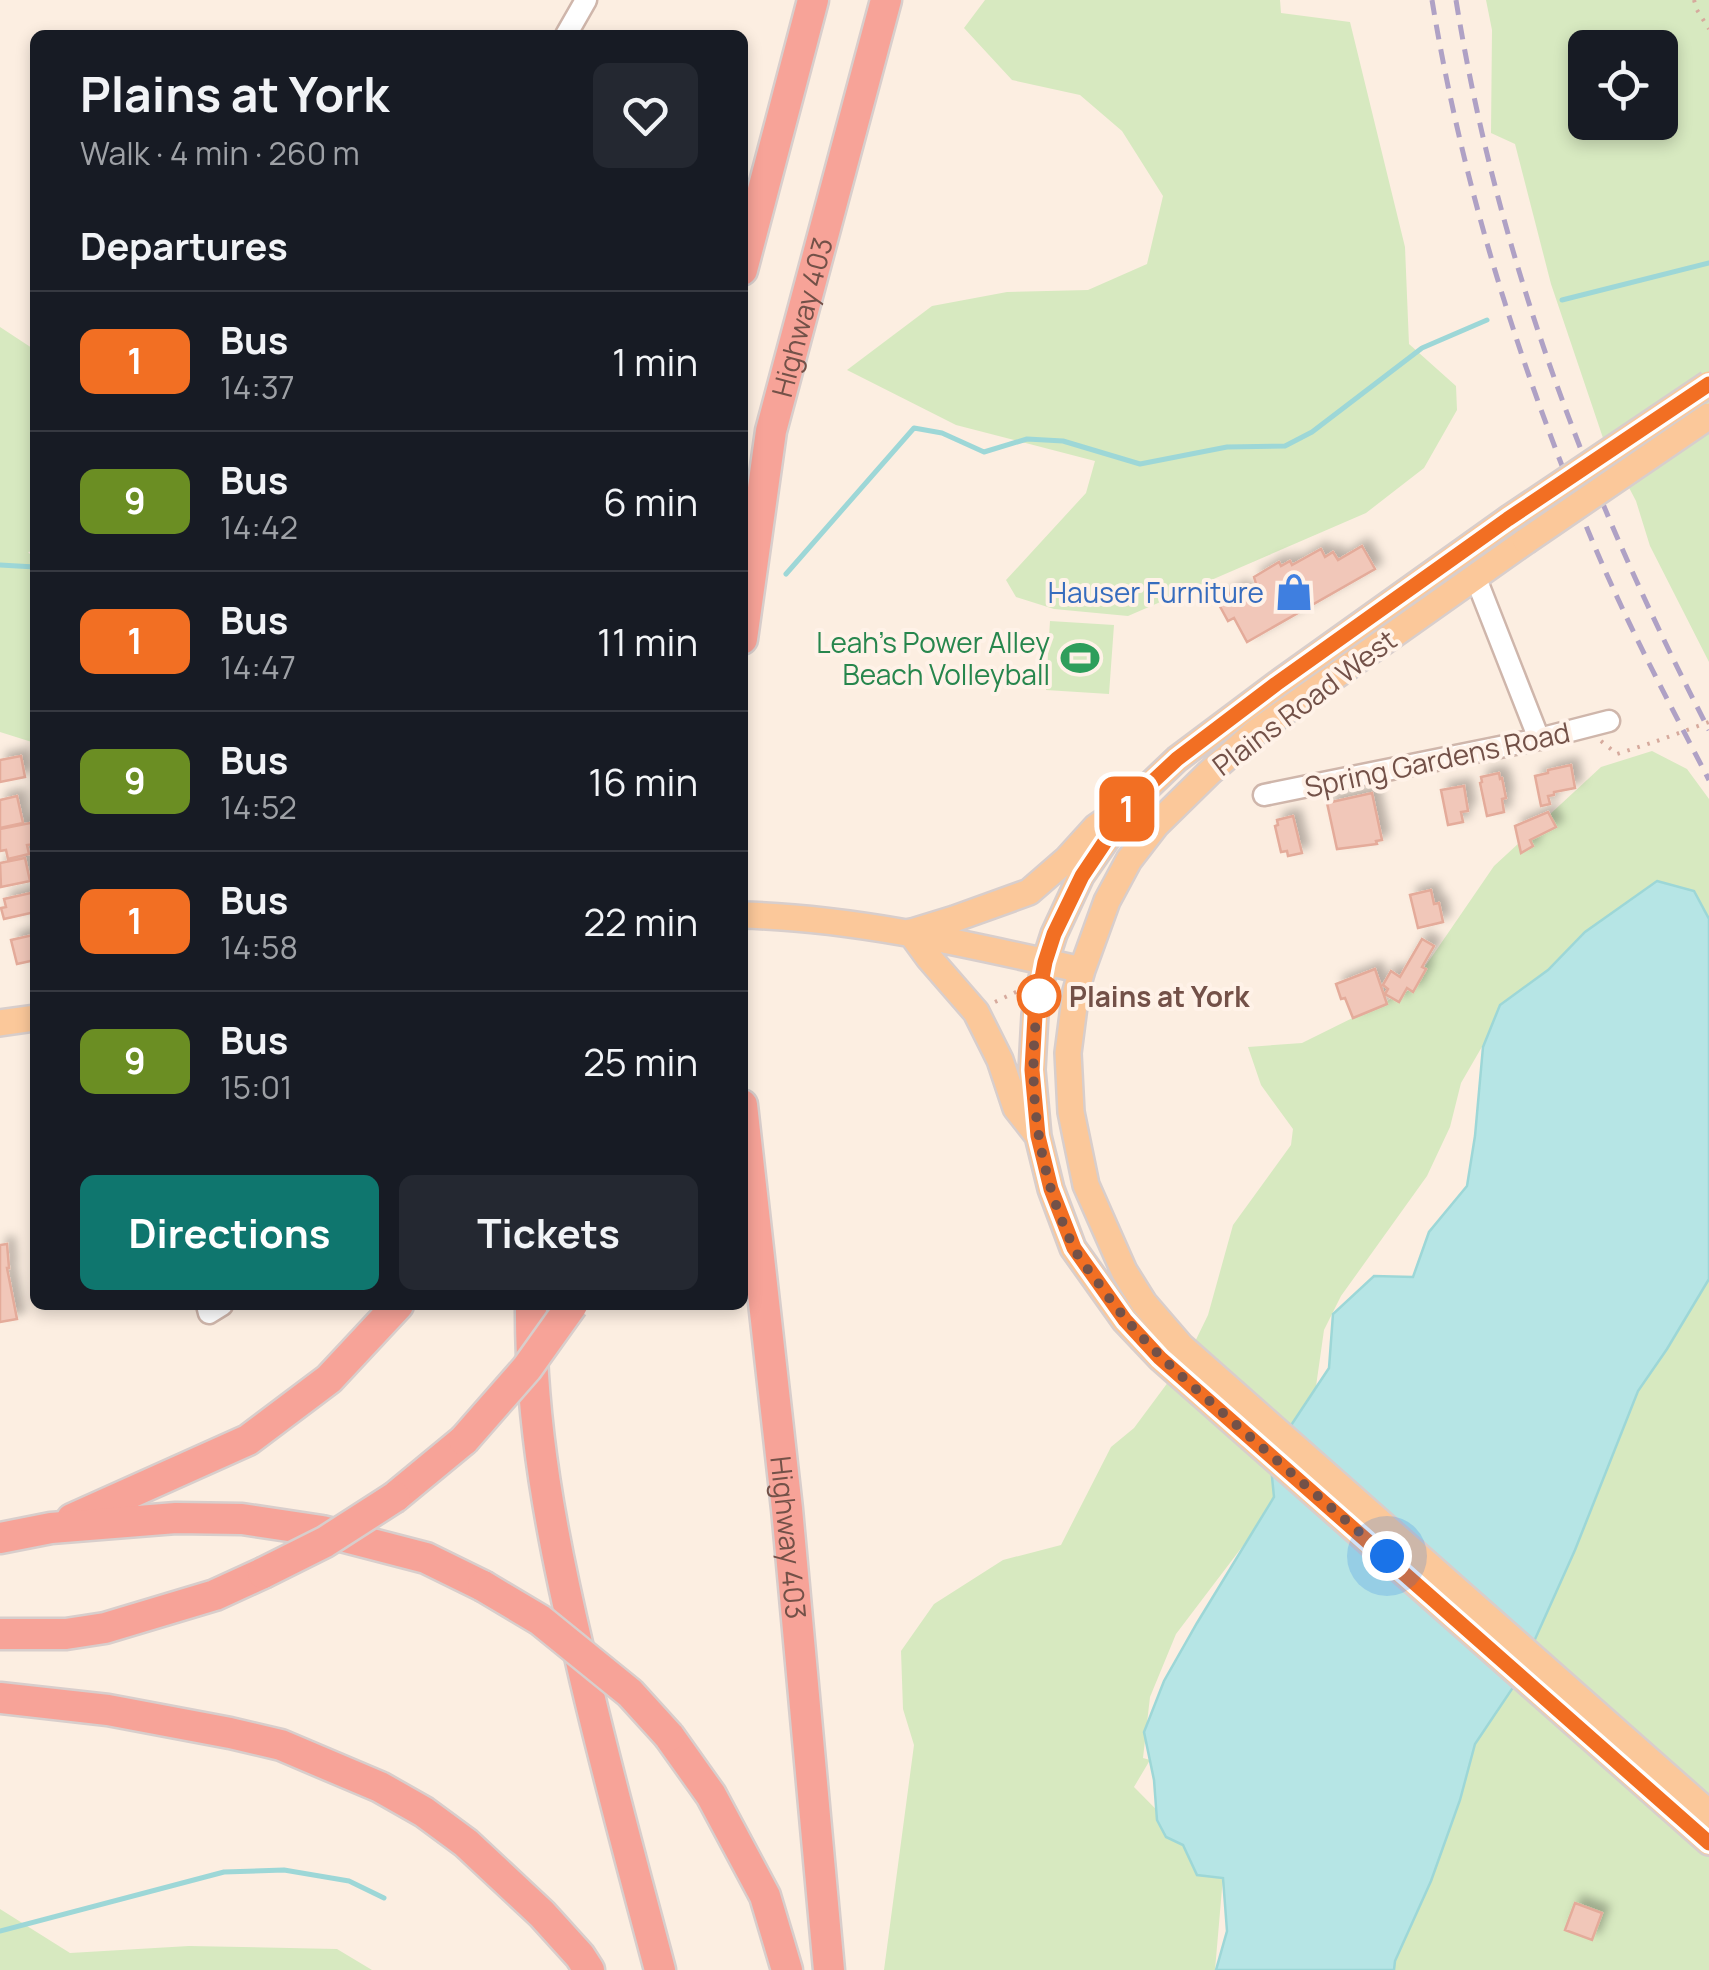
<!DOCTYPE html>
<html lang="en">
<head>
<meta charset="utf-8">
<style>
	:root { --surface:#171b24; --page:#242831; --text:#f1f3f6; --muted:#9ea1a6; --line:#363941; --accent:#0f766e }
	body { margin:0; font-family:Manrope,sans-serif; background:var(--page); color:var(--text); height:100vh; display:flex; flex-direction:column; font-size:38px; white-space:nowrap }
	* { box-sizing:border-box; margin:0 }
	p { font-size:32px; color:var(--muted) }
	.icon { flex:none; width:55px; height:55px; fill:none; stroke:currentColor; stroke-width:2; stroke-linecap:round; stroke-linejoin:round }
	.map { position:relative; flex:1; overflow:hidden }
	.panel { position:absolute; left:30px; top:30px; width:718px; height:1280px; display:flex; flex-direction:column; background:var(--surface); border-radius:15px; box-shadow:0 5px 15px #0003 }
	.panel>* { flex:none }
	.badge { padding:0 20px; border-radius:15px; font-size:35px; line-height:65px }
	.tools { position:absolute; left:1568px; top:30px; display:grid; gap:20px }
	.tools a { display:grid; place-items:center; width:110px; height:110px; border-radius:15px; background:var(--surface); box-shadow:0 5px 15px #0003; font-size:50px }
	.you { position:absolute; width:50px; height:50px; margin:-25px; border:8px solid #fff; border-radius:50%; background:#1a73e8; box-shadow:0 0 0 15px #1a73e833 }
	.map>.badge { position:absolute; translate:-50% -50%; box-shadow:0 0 0 5px #fff }
	h2 { padding:0 50px; font-size:38px; line-height:90px }
	.round { display:grid; place-items:center; flex:none; width:105px; height:105px; border-radius:15px; background:var(--page) }
	.head { display:flex; align-items:center; justify-content:space-between; height:170px; padding:0 50px }
	h1 { font-size:48px; font-weight:700; line-height:75px }
	.cta { display:flex; gap:20px; margin-top:auto; padding:20px 50px }
	.cta a { flex:1; height:115px; border-radius:15px; background:var(--accent); color:#fff; font-size:40px; font-weight:700; line-height:115px; text-align:center }
	.cta a+a { background:var(--page); color:var(--text) }
	ul { padding:0; list-style:none }
	li { display:flex; align-items:center; gap:30px; height:140px; padding:0 50px; border-top:2px solid var(--line) }
	li div { flex:1 }
	li b { display:block; font-size:38px }
	li em { font-style:normal }
	li .badge { min-width:110px; font-weight:700; text-align:center }
	.map>svg:first-child { display:block }
	.green { fill:#d7e9c0; fill-rule:evenodd }
	.water { fill:#b6e5e5; stroke:#9dd7d7; stroke-width:2.5 }
	.lines { fill:none; stroke-linecap:round; stroke-linejoin:round }
	.stream { stroke:#9dd7d7; stroke-width:5 }
	.building { fill:#f1c7b9; stroke:#e4ab9a; stroke-width:2.5; filter:url(#shadow) }
	.minor-casing { stroke:#cfb6ab; stroke-width:25 }
	.major-casing { stroke:#d8cecc; stroke-width:30 }
	.highway-casing { stroke:#d8cecc; stroke-width:35 }
	.path { stroke:#d6aa9d; stroke-width:4; stroke-dasharray:2.5 8; stroke-linecap:butt }
	.minor { stroke:#fff; stroke-width:20 }
	.major { stroke:#fbc89a; stroke-width:25 }
	.highway { stroke:#f7a398; stroke-width:30 }
	.rail { stroke:#afa1c5; stroke-width:5; stroke-dasharray:15 10; stroke-linecap:butt }
	.major-bridge-casing { stroke:#d8cecc; stroke-width:30; stroke-linecap:butt }
	.highway-bridge-casing { stroke:#d8cecc; stroke-width:35; stroke-linecap:butt }
	.path-bridge { stroke:#d6aa9d; stroke-width:4; stroke-dasharray:2.5 8; stroke-linecap:butt }
	.major-bridge { stroke:#fbc89a; stroke-width:25 }
	.highway-bridge { stroke:#f7a398; stroke-width:30 }
	.line-casing { stroke:#fff; stroke-width:22 }
	.line { stroke:#f26f23; stroke-width:15 }
	.walk { stroke:#735148; stroke-width:10; stroke-dasharray:0 18 }
	.stop-dot { fill:#fff; stroke:#f26f23; stroke-width:5 }
	.labels { text-anchor:middle; dominant-baseline:central; stroke-width:8; stroke-linejoin:round; paint-order:stroke }
	.street-label { font-size:28px; fill:#735148; stroke:#fff2e8 }
	.shop-label { font-size:28px; fill:#366cbe; stroke:#fff2e8; text-anchor:end }
	.leisure-label { font-size:28px; fill:#27864d; stroke:#fff2e8; text-anchor:end }
	.stop-label { font-size:28px; font-weight:bold; fill:#735148; stroke:#fff2e8; text-anchor:start }
</style>
</head>
<body>
<div class="map">
<svg width="1709" height="1970" viewBox="0 0 1709 1970">
	<defs>
		<filter id="shadow"><feDropShadow dx="7" dy="-7" stdDeviation="5" flood-color="#0004"/></filter>
	</defs>
	<rect width="100%" height="100%" fill="#fceee1"/>
	<path class="green" d="M 985,0 L 1280,0 L 1281,13 L 1350,22 L 1405,247 L 1409,344 L 1456,386 L 1457,410 L 1424,468 L 1366,513 L 1128,616 L 1054,609 L 1016,597 L 1006,580 L 1086,493 L 1095,461 L 956,425 L 847,370 L 932,306 L 1007,292 L 1088,290 L 1147,264 L 1163,196 L 1122,131 L 1080,95 L 1012,80 L 964,28 Z
		M 1486,0 L 1709,0 L 1709,662 L 1650,546 L 1636,501 L 1603,438 L 1551,284 L 1515,144 L 1491,133 L 1492,30 ZM 1585,48 L 1660,48 L 1660,122 L 1585,122 Z
		M 0,327 L 35,350 L 35,551 L 28,552 L 35,559 L 35,743 L 0,732 Z
		M 1050,621 L 1114,625 L 1109,694 L 1046,690 Z
		M 1652,751 L 1687,769 L 1709,799 L 1709,949 L 1552,966 L 1483,1045 L 1461,1083 L 1450,1127 L 1427,1176 L 1341,1296 L 1324,1330 L 1305,1464 L 1176,1634 L 1150,1697 L 1143,1758 L 1150,1760 L 1134,1787 L 1223,1877 L 1215,1970 L 884,1970 L 914,1745 L 903,1709 L 901,1651 L 934,1604 L 1003,1560 L 1061,1545 L 1111,1447 L 1134,1428 L 1189,1354 L 1208,1315 L 1233,1225 L 1291,1145 L 1293,1129 L 1261,1085 L 1248,1047 L 1302,1043 L 1409,990 L 1494,866 L 1601,767 Z
		M 1709,1279 L 1709,1970 L 1394,1970 L 1395,1961 L 1449,1830 L 1460,1800 L 1475,1744 L 1514,1686 L 1575,1550 L 1638,1391 L 1667,1349 Z
		M 0,1909 L 70,1953 L 189,1946 L 337,1949 L 372,1970 L 0,1970 Z"/>
	<path class="water" d="M 1657,881 L 1694,891 L 1709,919 L 1709,1279 L 1667,1349 L 1638,1391 L 1575,1550 L 1514,1686 L 1475,1744 L 1460,1800 L 1431,1881 L 1395,1961 L 1394,1970 L 1216,1970 L 1227,1931 L 1223,1878 L 1197,1875 L 1183,1845 L 1166,1837 L 1157,1820 L 1154,1780 L 1144,1732 L 1164,1681 L 1197,1623 L 1274,1497 L 1270,1457 L 1329,1368 L 1333,1314 L 1374,1276 L 1413,1277 L 1429,1232 L 1467,1186 L 1475,1136 L 1483,1047 L 1500,1005 L 1548,970 L 1585,932 Z"/>
	<g class="lines">
		<path class="stream" d="M 1562,300 L 1709,263
			M 0,565 L 35,567
			M 786,574 L 914,428 L 942,433 L 984,452 L 1027,439 L 1063,441 L 1140,464 L 1227,447 L 1285,446 L 1312,432 L 1422,348 L 1487,320
			M 0,1931 L 224,1872 L 284,1870 L 349,1881 L 384,1898"/>
	</g>
	<path class="building" d="M 1362,546 L 1375,569 L 1247,642 L 1234,618 L 1228,621 L 1217,601 L 1241,587 L 1246,596 L 1260,588 L 1259,585 L 1257,587 L 1254,577 L 1279,562 L 1281,566 L 1290,561 L 1292,565 L 1321,549 L 1325,557 L 1333,552 L 1338,560 Z
		M 21,756 L 25,777 L 0,782 L 0,760 Z
		M 1571,765 L 1575,788 L 1554,792 L 1554,795 L 1548,796 L 1550,804 L 1541,806 L 1535,776 L 1548,773 L 1548,770 Z
		M 1499,773 L 1500,779 L 1502,778 L 1506,798 L 1502,799 L 1504,812 L 1487,816 L 1480,783 L 1482,782 L 1481,777 Z
		M 1464,786 L 1468,811 L 1461,812 L 1463,822 L 1448,825 L 1441,790 Z
		M 1372,793 L 1382,840 L 1376,841 L 1377,844 L 1337,849 L 1327,803 Z
		M 17,796 L 23,823 L 0,828 L 0,800 Z
		M 1548,812 L 1556,827 L 1530,840 L 1533,846 L 1521,853 L 1515,826 Z
		M 1293,816 L 1302,853 L 1288,856 L 1287,851 L 1281,852 L 1275,826 L 1278,825 L 1277,820 Z
		M 35,822 L 35,844 L 27,845 L 29,854 L 8,859 L 6,850 L 0,851 L 0,829 Z
		M 25,858 L 30,881 L 1,887 L 0,863 Z
		M 1431,890 L 1434,904 L 1439,903 L 1443,922 L 1418,928 L 1410,895 Z
		M 35,892 L 35,912 L 4,919 L 1,908 L 6,907 L 4,899 Z
		M 33,935 L 35,960 L 17,964 L 11,940 Z
		M 1422,939 L 1434,946 L 1422,967 L 1426,969 L 1413,992 L 1407,988 L 1399,1002 L 1385,994 L 1388,989 L 1383,985 L 1391,971 L 1400,977 Z
		M 1375,969 L 1387,1004 L 1353,1018 L 1345,998 L 1341,999 L 1336,984 Z
		M 7,1244 L 9,1268 L 7,1268 L 17,1319 L 0,1322 L 0,1245 Z
		M 1575,1903 L 1602,1913 L 1592,1940 L 1565,1930 Z"/>
	<g class="lines">
		<g class="minor-casing">
			<path id="minor" d="M 566,35 L 586,0
				M 1475,576 L 1539,739
				M 1264,795 L 1539,739 L 1609,721
				M 207,1305 L 209,1313 L 222,1305"/>
		</g>
		<g class="major-casing">
			<path id="major" d="M 1508,519 L 1277,684 L 1177,759 L 1133,801 L 1081,876 L 1054,934 L 1045,962 L 1035,1015 L 1032,1070 L 1038,1136 L 1051,1189 L 1073,1248 L 1125,1321 L 1160,1358 L 1709,1842
				M 1526,541 L 1256,732 L 1209,773 L 1156,825 L 1129,860 L 1107,901 L 1082,970 L 1076,991 L 1068,1053 L 1071,1112 L 1086,1185 L 1124,1271 L 1144,1303 L 1181,1346 L 1709,1813
				M 742,915 C 858,918 970,945 1082,970
				M 915,931 L 954,919 L 1029,892 L 1067,859 L 1096,827 L 1109,818
				M 910,932 L 929,958 L 976,1012 L 1000,1060 L 1016,1108 L 1038,1136
				M 0,1023 L 35,1018"/>
		</g>
		<g class="highway-casing">
			<g id="highway">
				<path d="M 742,270 L 813,0"/>
				<path id="s1" d="M 742,639 L 771,431 L 886,0"/>
				<path id="s2" d="M 742,1105 L 787,1509 L 829,1970"/>
				<path d="M 531,1305 C 530,1423 552,1538 579,1652 C 603,1759 632,1864 660,1970"/>
				<path d="M 395,1497 L 464,1440"/>
				<path d="M 72,1519 L 248,1440 L 329,1379 L 398,1305"/>
				<path d="M 0,1538 L 51,1528 L 176,1518 L 242,1519 L 322,1531 L 426,1558 L 483,1586"/>
				<path d="M 0,1634 L 66,1634 L 105,1628 L 215,1595 L 263,1573"/>
				<path d="M 0,1698 L 108,1710 L 230,1733 L 281,1745 L 380,1787 L 424,1812 L 466,1843 L 542,1914 L 580,1956 L 589,1970"/>
				<path d="M 669,1736 L 711,1795 L 765,1896 L 787,1970"/>
			</g>
		</g>
		<path class="path" d="M 1694,0 L 1697,10 L 1709,29
			M 1601,741 L 1617,754 L 1657,741
			M 995,1002 L 1018,991"/>
		<use href="#minor" class="minor"/>
		<use href="#major" class="major"/>
		<use href="#highway" class="highway"/>
		<path class="rail" d="M 1432,0 C 1462,183 1518,362 1589,533 C 1624,618 1667,699 1709,780
			M 1456,0 C 1497,256 1590,501 1709,730"/>
		<g class="major-bridge-casing">
			<path id="major-bridge" d="M 1508,519 L 1709,384
				M 1526,541 L 1709,416"/>
		</g>
		<g class="highway-bridge-casing">
			<path id="highway-bridge" d="M 464,1440 L 527,1368 L 572,1305
				M 263,1573 L 325,1542 L 395,1497
				M 483,1586 L 540,1620 L 630,1693 L 669,1736"/>
		</g>
		<path class="path-bridge" d="M 1657,741 L 1709,722"/>
		<use href="#major-bridge" class="major-bridge"/>
		<use href="#highway-bridge" class="highway-bridge"/>
	</g>
	<g class="lines">
		<g class="line-casing">
			<path id="line" d="M 1709,384 L 1508,519 L 1276,684 L 1177,759 L 1133,800 L 1082,876 L 1054,934 L 1045,962 L 1035,1015 L 1032,1070 L 1038,1136 L 1051,1189 L 1074,1248 L 1125,1320 L 1160,1358 L 1709,1843"/>
		</g>
		<use href="#line" class="line"/>
		<path class="walk" d="M 1039,996 L 1041,985 C 1025,1072 1034,1165 1073,1246 C 1079,1259 1090,1272 1099,1284 C 1138,1340 1180,1375 1231,1420 C 1283,1466 1335,1511 1387,1556"/>
	</g>
	<defs>
		<g id="shop-bare" transform="scale(3)"><path d="M-5-2.5h2.3a2.7 3.5 0 0 1 5.4 0H5L5.5 6h-11ZM-1.5-2.5h3a1.5 2.3 0 0 0-3 0Z" fill="#3f7fe0" stroke="#fff2e8" stroke-width="2.5" paint-order="stroke"/></g>
		<g id="stadium-bare" transform="scale(3)"><path d="M0-5a6.5 5 0 1 0 0 10a6.5 5 0 1 0 0-10ZM-3.5-1.8h7v3.6h-7Z" fill="#2e9e5b" stroke="#fff2e8" stroke-width="2.5" paint-order="stroke"/></g>
	</defs>
	<g fill-rule="evenodd">
		<use href="#shop-bare" x="1294" y="592"/>
		<use href="#stadium-bare" x="1080" y="658"/>
	</g>
	<circle class="stop-dot" cx="1039" cy="996" r="20"/>
	<g class="labels">
		<g class="street-label">
			<text stroke="none"><textPath href="#s1" startOffset="328">Highway 403</textPath></text>
			<text transform="translate(1304 702) rotate(-37)">Plains Road West</text>
			<text transform="translate(1437 759) rotate(-12)">Spring Gardens Road</text>
			<text stroke="none"><textPath href="#s2" startOffset="435">Highway 403</textPath></text>
		</g>
		<g class="shop-label">
			<text x="1264" y="592">Hauser Furniture</text>
		</g>
		<g class="leisure-label">
			<text x="1050" y="642">Leah's Power Alley<tspan x="1050" dy="32">Beach Volleyball</tspan></text>
		</g>
		<g class="stop-label">
			<text x="1069" y="996">Plains at York</text>
		</g>
	</g>
</svg>
<div class="tools">
<a><svg class="icon" aria-label="locate" viewBox="0 0 24 24"><circle cx="12" cy="12" r="6"/><path d="M12 2v4M12 18v4M2 12h4M18 12h4"/></svg></a>
</div>
<div class="you" style="left:1387px;top:1556px"></div>
<b class="badge" style="left:1127px;top:809px;background:#f26f23;color:#fff">1</b>
<section class="panel">
<div class="head"><div><h1>Plains at York</h1><p>Walk · 4 min · 260 m</p></div><a class="round"><svg class="icon" aria-label="heart" viewBox="0 0 24 24"><path d="M12 20l-8-8c-3-5 5-10 8-4 3-6 11-1 8 4z"/></svg></a></div>
<h2>Departures</h2>
<ul>
<li><span class="badge" style="background:#f26f23;color:#fff">1</span><div><b>Bus</b><p>14:37</p></div><em>1 min</em></li>
<li><span class="badge" style="background:#6b8e23;color:#fff">9</span><div><b>Bus</b><p>14:42</p></div><em>6 min</em></li>
<li><span class="badge" style="background:#f26f23;color:#fff">1</span><div><b>Bus</b><p>14:47</p></div><em>11 min</em></li>
<li><span class="badge" style="background:#6b8e23;color:#fff">9</span><div><b>Bus</b><p>14:52</p></div><em>16 min</em></li>
<li><span class="badge" style="background:#f26f23;color:#fff">1</span><div><b>Bus</b><p>14:58</p></div><em>22 min</em></li>
<li><span class="badge" style="background:#6b8e23;color:#fff">9</span><div><b>Bus</b><p>15:01</p></div><em>25 min</em></li>
</ul>
<div class="cta"><a>Directions</a><a>Tickets</a></div>
</section>
</div>
</body>
</html>
